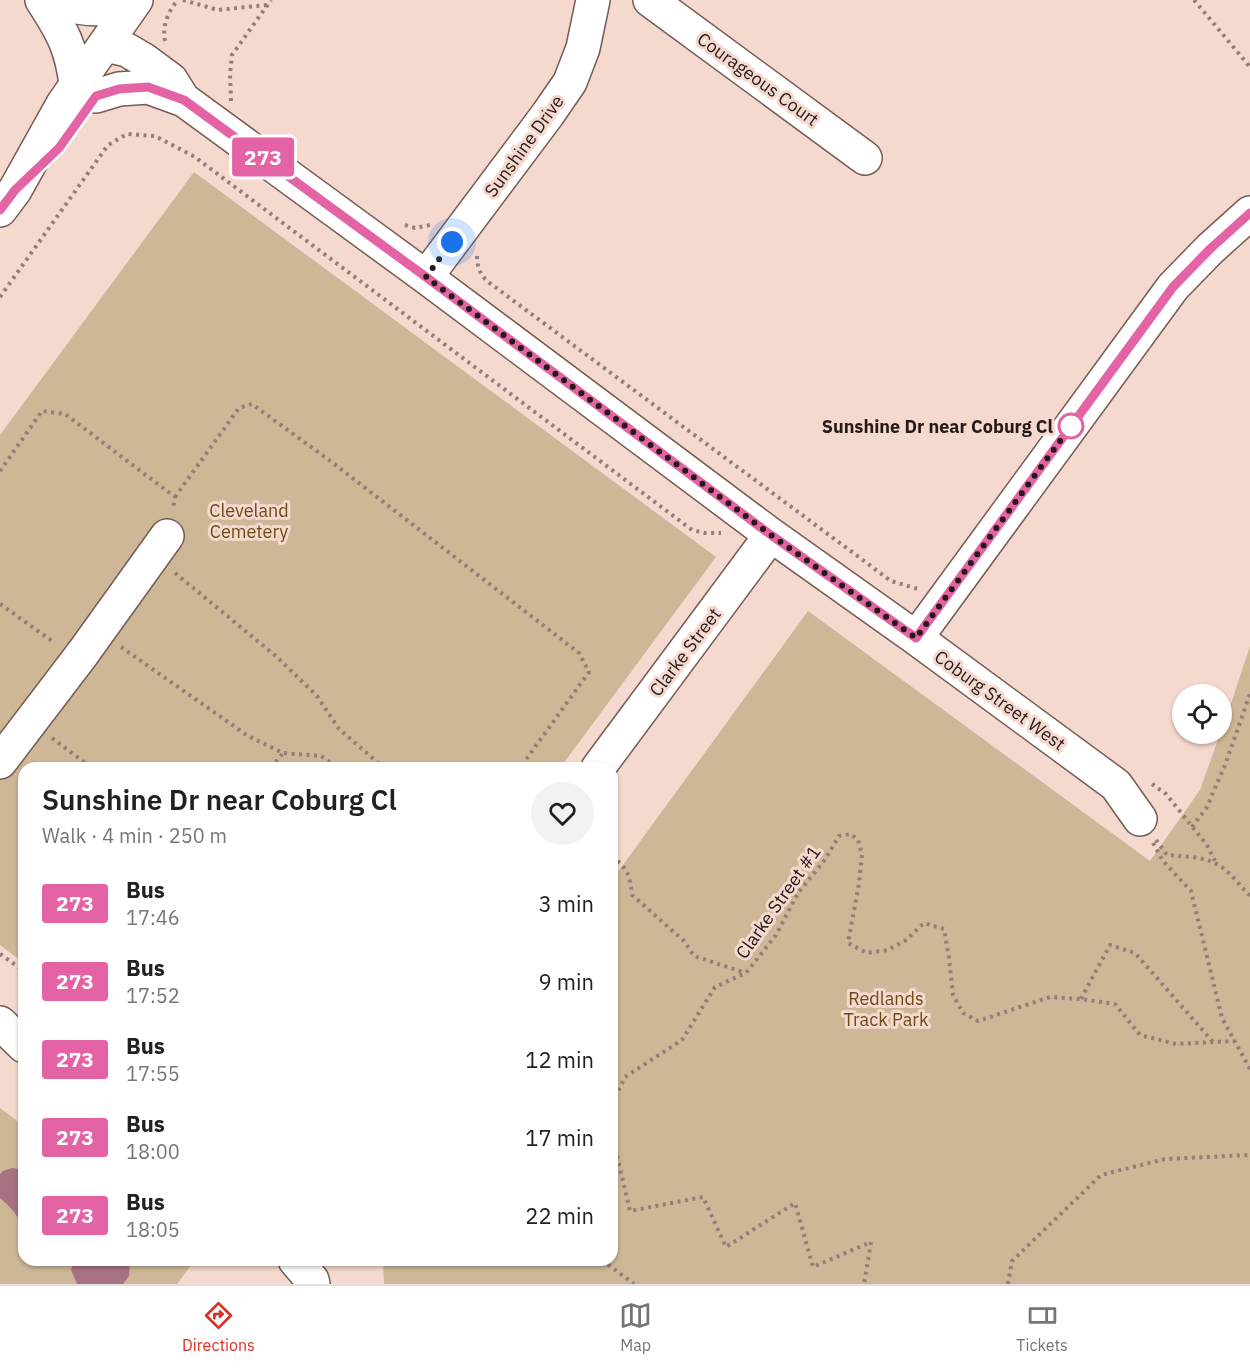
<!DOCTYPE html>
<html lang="en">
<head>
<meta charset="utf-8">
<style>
	:root { --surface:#fff; --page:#f2f2f2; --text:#202124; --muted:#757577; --line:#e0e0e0; --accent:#d93025 }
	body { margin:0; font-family:"IBM Plex Sans",sans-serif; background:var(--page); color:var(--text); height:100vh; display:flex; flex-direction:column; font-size:22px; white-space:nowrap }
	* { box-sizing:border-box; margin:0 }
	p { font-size:20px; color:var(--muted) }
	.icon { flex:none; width:33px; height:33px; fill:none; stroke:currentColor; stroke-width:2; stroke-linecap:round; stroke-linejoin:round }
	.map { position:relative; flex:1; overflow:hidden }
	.sheet { position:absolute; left:18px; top:762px; width:600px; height:504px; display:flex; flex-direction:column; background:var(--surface); border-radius:18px; box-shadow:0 2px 4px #0004 }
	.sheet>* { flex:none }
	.badge { padding:0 12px; border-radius:4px; font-size:21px; line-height:39px }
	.tools { position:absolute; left:1172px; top:684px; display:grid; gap:12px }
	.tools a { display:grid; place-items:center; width:60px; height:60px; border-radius:50%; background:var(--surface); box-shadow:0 2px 4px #0004; font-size:30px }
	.you { position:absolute; width:30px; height:30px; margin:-15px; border:4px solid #fff; border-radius:50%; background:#1a73e8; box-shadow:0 0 0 9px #1a73e833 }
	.map>.badge { position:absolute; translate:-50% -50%; box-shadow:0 0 0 3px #fff }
	.round { display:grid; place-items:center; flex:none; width:63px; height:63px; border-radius:32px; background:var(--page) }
	.overview { display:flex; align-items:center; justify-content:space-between; height:102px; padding:0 24px }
	h1 { font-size:28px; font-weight:600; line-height:45px }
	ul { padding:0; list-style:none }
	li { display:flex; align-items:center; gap:18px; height:78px; padding:0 24px }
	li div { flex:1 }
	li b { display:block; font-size:22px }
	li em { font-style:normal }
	li .badge { min-width:66px; font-weight:700; text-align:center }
	.tab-bar { display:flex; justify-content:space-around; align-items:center; height:84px; border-top:2px solid var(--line); background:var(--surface); font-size:16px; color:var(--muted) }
	.tab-bar a { display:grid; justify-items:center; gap:3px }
	.tab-bar .current { color:var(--accent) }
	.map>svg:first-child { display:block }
	.green { fill:#cdb796 }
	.water { fill:#a77383 }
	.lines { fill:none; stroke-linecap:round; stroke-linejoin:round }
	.minor-casing { stroke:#755c54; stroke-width:36 }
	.major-casing { stroke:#755c54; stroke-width:36 }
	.path { stroke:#937f78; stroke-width:4; stroke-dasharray:3 4.5; stroke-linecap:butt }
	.minor { stroke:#fff; stroke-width:33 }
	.major { stroke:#fff; stroke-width:33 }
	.line-casing { stroke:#fff; stroke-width:14 }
	.line { stroke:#e463a4; stroke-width:9 }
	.walk { stroke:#241a17; stroke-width:6; stroke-dasharray:0 10.8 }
	.stop-dot { fill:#fff; stroke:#e463a4; stroke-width:3 }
	.labels { text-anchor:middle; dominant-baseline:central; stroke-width:6; stroke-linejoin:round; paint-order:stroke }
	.street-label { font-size:18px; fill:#241a17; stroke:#f5d8ce }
	.stop-label { font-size:18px; font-weight:bold; fill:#241a17; stroke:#f5d8ce; text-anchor:end }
	.park-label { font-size:18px; fill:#6a4c17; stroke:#f5d8ce }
</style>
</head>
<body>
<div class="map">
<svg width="1250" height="1284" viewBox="0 0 1250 1284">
	<rect width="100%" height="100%" fill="#f5d8ce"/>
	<path class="green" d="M 194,172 L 716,557 L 560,768 L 24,768 L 24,963 L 0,945 L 0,435 Z
		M 808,611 L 1150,861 L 1200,790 L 1220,734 L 1221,734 L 1250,646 L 1250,1284 L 384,1284 L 383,1260 L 612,1260 L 612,880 Z
		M 0,1108 L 24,1126 L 24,1260 L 195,1260 L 177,1284 L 0,1284 Z"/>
	<path class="water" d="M 12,1168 L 24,1170 L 24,1229 C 18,1216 11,1207 0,1198 L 0,1174 L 3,1171 Z
		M 74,1260 L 130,1260 L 129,1276 L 123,1284 L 77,1284 L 71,1270 Z"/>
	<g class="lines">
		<g class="minor-casing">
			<path id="minor" d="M 42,0 C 62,31 72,48 76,85
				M 50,0 C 68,5 87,11 106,8 C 116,7 125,4 134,2
				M 650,0 L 865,158
				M 105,45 L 127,50 L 144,60 L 171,80 L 181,96
				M 96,96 L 119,89 L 148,87 L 184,100 L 426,277 L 771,535 L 916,638 L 1116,785 L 1140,819
				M 426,277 L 548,114 L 570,82 L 583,48 L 593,0
				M 916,638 L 1173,287 L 1210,249 L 1250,213
				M 0,762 L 83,653 L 167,536
				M 598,768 L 771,535"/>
		</g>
		<g class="major-casing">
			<path id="major" d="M 0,210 L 15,190 L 63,104 L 136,0
				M 0,1023 L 24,1046
				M 295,1260 L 312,1280 L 313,1284"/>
		</g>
		<path class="path" d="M 183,0 L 218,10 L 267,5
			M 1194,0 L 1250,67
			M 165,41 C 162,26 168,11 178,0
			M 231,101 L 230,74 L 232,55 L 271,0
			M 405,225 L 415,228 L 430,225
			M 477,256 C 477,268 481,277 491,284 L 891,581 L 918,589
			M 0,297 L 108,145 L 127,134 L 155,136 L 195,157 L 692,530 L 705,533 L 721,533
			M 0,471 L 42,411 L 65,414 L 175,497 L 173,509
			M 175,497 L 239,408 L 252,404 L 329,460 L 579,653 L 589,672 L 520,768
			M 175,573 L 277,657 L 317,696 L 339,729 L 384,768
			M 0,604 L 55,643
			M 121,647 L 248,736 L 283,753 L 321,756 L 338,768
			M 52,738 L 92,768
			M 271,768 L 283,753
			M 1152,784 L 1166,794 L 1207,845 L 1217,865
			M 1192,827 L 1207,807 L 1212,795 L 1225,765 L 1250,694
			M 1156,840 L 1167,855 C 1186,857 1207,856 1223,868 C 1233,876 1241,887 1250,896
			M 1153,843 L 1163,861 L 1191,891 L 1222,1018 L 1250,1069
			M 612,856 C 627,868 630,875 632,895 L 684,941 L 694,956 L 746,973
			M 0,954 L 24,971
			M 1081,999 L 1110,945 L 1135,953 L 1213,1042
			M 612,1104 L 625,1077 L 682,1040 L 715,987 L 746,973 L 776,935 L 798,893 L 824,861 L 839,836 L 851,834 L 858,840 L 862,854 L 859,884 L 848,943 L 867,953 L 888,950 L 906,940 L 924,923 L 944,929 L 949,958 L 953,995 L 963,1013 L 978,1021 L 1050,997 L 1081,999 L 1115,1004 L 1140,1035 L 1176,1044 L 1234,1041
			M 612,1134 L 630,1211 L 703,1197 L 726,1247 L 795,1203 L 813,1267 L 871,1242 L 864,1284
			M 602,1260 L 634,1284
			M 1008,1284 L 1012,1261 L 1101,1175 L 1165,1159 L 1250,1155"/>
		<use href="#minor" class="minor"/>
		<use href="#major" class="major"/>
	</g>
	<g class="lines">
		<g class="line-casing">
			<path id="line" d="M 0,210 L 15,190 L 59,148 L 96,96 L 119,89 L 148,87 L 184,100 L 426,277 L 771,535 L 916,638 L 1173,287 L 1210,249 L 1250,213"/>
		</g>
		<use href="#line" class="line"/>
		<path class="walk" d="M 452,242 L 426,277 L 771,535 L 916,638 L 1071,426"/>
	</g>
	<circle class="stop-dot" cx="1071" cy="426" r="12"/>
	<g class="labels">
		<g class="street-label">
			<text transform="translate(758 79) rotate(36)">Courageous Court</text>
			<text transform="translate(524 146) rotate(-54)">Sunshine Drive</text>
			<text transform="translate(685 652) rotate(-53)">Clarke Street</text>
			<text transform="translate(1000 700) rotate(36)">Coburg Street West</text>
			<text transform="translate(778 902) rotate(-55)">Clarke Street #1</text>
		</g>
		<g class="stop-label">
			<text x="1053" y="426">Sunshine Dr near Coburg Cl</text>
		</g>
		<g class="park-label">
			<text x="249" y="510">Cleveland<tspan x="249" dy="21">Cemetery</tspan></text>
			<text x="886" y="998">Redlands<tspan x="886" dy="21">Track Park</tspan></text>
		</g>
	</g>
</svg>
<div class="tools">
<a><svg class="icon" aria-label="locate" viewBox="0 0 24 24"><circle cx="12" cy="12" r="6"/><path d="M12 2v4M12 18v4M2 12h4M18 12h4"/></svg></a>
</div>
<div class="you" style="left:452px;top:242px"></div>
<b class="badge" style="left:263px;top:157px;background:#e463a4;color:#fff">273</b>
<section class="sheet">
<div class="overview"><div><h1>Sunshine Dr near Coburg Cl</h1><p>Walk · 4 min · 250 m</p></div><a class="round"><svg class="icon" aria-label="heart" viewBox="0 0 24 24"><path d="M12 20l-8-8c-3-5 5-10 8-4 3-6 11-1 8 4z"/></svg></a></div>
<ul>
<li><span class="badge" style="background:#e463a4;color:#fff">273</span><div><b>Bus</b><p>17:46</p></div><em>3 min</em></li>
<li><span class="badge" style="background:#e463a4;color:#fff">273</span><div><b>Bus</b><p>17:52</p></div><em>9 min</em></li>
<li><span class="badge" style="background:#e463a4;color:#fff">273</span><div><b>Bus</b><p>17:55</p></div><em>12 min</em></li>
<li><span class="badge" style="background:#e463a4;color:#fff">273</span><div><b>Bus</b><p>18:00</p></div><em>17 min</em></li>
<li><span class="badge" style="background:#e463a4;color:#fff">273</span><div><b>Bus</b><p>18:05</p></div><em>22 min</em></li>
</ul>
</section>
</div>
<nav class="tab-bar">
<a class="current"><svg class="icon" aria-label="directions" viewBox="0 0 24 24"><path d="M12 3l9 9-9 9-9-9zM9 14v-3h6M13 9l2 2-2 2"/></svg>Directions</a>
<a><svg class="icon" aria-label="map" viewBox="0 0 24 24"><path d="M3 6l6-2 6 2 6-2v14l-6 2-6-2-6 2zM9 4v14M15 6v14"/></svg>Map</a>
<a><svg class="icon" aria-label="tickets" viewBox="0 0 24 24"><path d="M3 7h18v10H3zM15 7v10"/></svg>Tickets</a>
</nav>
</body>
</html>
